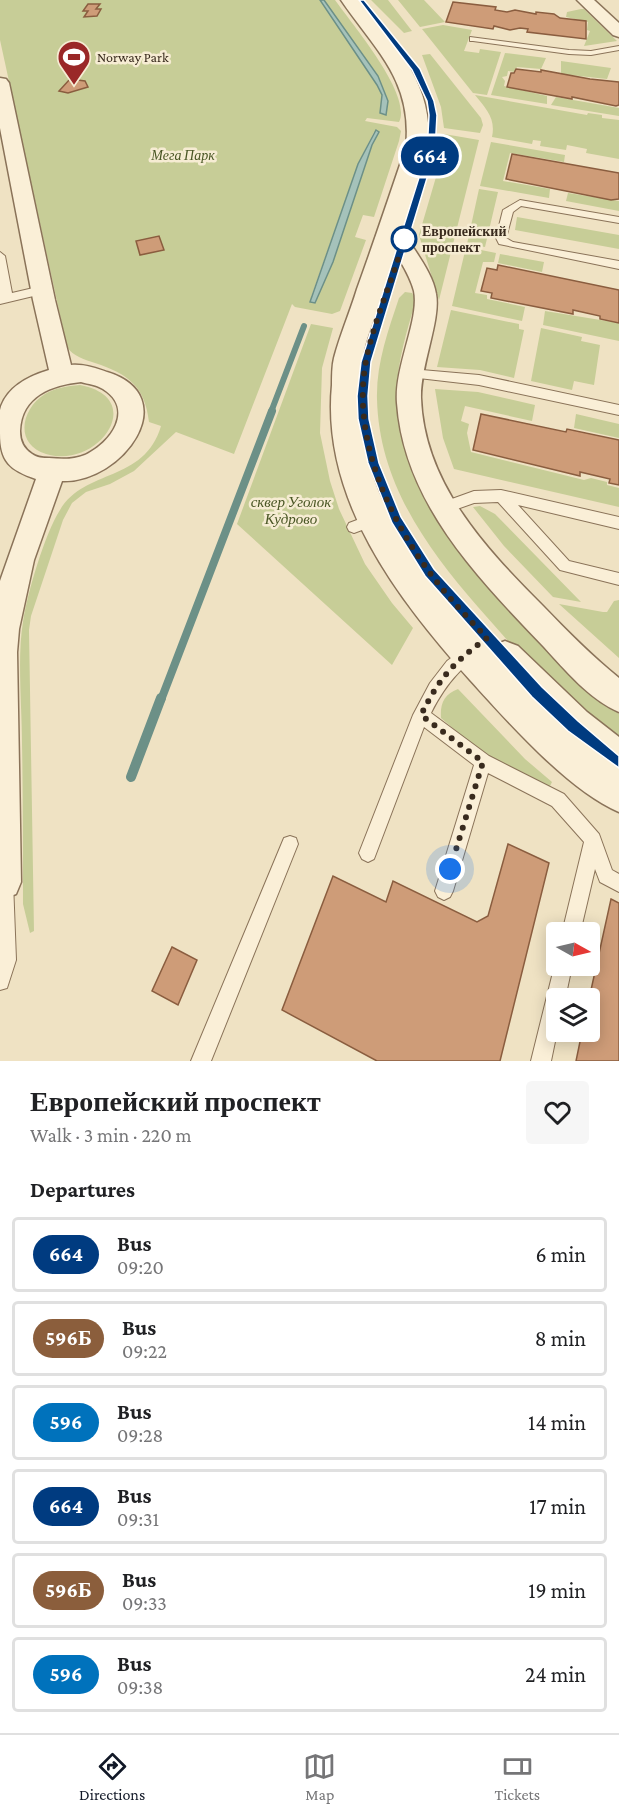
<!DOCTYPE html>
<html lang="en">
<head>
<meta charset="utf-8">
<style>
	:root { --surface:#fff; --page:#f6f6f6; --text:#202124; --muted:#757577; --line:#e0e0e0; --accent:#111827 }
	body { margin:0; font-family:"Crimson Pro",serif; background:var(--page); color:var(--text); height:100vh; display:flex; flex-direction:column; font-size:22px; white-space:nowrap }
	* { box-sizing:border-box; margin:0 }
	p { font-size:20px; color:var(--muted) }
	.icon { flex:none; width:33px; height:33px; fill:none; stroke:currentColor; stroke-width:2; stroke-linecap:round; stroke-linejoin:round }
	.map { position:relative; height:1061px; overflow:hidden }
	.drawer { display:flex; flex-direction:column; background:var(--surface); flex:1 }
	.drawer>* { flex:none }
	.badge { padding:0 12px; border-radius:20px; font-size:21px; line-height:39px }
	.needle { width:39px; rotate:98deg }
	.buttons { position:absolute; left:546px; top:922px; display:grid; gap:12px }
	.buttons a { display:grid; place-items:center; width:54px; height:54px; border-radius:6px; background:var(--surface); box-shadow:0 3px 15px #0003; font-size:30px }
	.you { position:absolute; width:30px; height:30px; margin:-15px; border:4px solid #fff; border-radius:50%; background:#1a73e8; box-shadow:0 0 0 9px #1a73e833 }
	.map>.badge { position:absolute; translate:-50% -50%; box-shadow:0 0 0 3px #fff }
	h2 { padding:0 30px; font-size:22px; line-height:54px }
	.round { display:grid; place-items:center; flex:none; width:63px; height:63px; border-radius:6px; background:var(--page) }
	.overview { display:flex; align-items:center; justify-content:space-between; height:102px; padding:0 30px }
	h1 { font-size:28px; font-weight:700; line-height:45px }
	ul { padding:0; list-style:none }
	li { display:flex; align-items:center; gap:18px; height:75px; margin:0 12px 9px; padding:0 18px; border:3px solid var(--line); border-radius:6px }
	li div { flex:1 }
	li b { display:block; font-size:22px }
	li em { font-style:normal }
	li .badge { min-width:66px; font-weight:700; text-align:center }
	.menu { display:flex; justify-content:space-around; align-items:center; height:84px; border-top:2px solid var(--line); background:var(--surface); font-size:16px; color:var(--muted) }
	.menu a { display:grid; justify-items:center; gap:3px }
	.menu .selected { color:var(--accent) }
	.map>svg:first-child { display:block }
	.green { fill:#c7cd97; fill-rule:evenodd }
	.water { fill:#a5c2ba; stroke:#6c9087; stroke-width:1.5 }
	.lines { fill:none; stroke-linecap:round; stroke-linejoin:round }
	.stream-far2 { stroke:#6c9087; stroke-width:6 }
	.stream-far1 { stroke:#6c9087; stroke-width:8 }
	.stream { stroke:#6c9087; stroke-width:10 }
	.building { fill:#ce9c78; stroke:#8a5d3f; stroke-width:1.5 }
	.service-casing { stroke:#8a7359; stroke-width:2 }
	.minor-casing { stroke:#8a7359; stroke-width:3 }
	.tertiary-casing { stroke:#8a7359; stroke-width:3 }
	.service { fill:#faefd7; fill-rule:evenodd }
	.minor { fill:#faefd7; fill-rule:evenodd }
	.tertiary { fill:#faefd7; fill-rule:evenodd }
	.line { fill:#003b80; stroke:#fff; stroke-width:1.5 }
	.walk { stroke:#392b1e; stroke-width:6; stroke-dasharray:0 10.8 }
	.stop-dot { fill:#fff; stroke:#003b80; stroke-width:3 }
	.labels { text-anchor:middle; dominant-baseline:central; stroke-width:5; stroke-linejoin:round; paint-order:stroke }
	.far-poi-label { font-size:14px; fill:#392b1e; stroke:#f6ecd3; text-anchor:start }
	.far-park-label { font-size:14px; font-style:italic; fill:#495624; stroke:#f6ecd3 }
	.far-stop-label { font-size:14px; font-weight:bold; fill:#392b1e; stroke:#f6ecd3; text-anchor:start }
	.park-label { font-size:15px; font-style:italic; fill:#495624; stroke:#f6ecd3 }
</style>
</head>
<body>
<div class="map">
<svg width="619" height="1061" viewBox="0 0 619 1061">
	<rect width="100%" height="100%" fill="#efe2c3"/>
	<path class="green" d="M 0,0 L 320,0 L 377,85 L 382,95 L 380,113 L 386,115 L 388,101 L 378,76 L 324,0 L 335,0 C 351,23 413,95 399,122 L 367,118 L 365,121 L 397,127 L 401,131 L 399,141 L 374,217 L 363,215 L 355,237 L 366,240 L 340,311 L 332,314 L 295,307 L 292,304 L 234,454 L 176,432 L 134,471 L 110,484 L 86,492 L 72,503 L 63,520 L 31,616 L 29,630 L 34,931 L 30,933 L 23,904 C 23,850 23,797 22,744 C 22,707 17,657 23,622 C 27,594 45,533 60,510 C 85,468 144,483 161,426 L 149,422 C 145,386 128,374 95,363 C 85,360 73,356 67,347 L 0,40 ZM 374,132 L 379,132 L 372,145 L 333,261 L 315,303 L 311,302 L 311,297 L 358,164 Z
		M 371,0 L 388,0 L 412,31 L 404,33 Z
		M 398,0 L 424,0 L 445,22 L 420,27 Z
		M 581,9 L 584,9 L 617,41 L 584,46 L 590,31 L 587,30 L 588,22 L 566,17 L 567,12 Z
		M 443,25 L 472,30 L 464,51 L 479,53 L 480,49 L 501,52 L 487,95 L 473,93 L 422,29 Z
		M 505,53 L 546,58 L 541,69 L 517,67 L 515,72 L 508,71 L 507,76 L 502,77 L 505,81 L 504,86 L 547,96 L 547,104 L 491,95 Z
		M 430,54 L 481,118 L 483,125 L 480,133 L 444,128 L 441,107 L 422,55 Z
		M 561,61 L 611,68 L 607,79 L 561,74 Z
		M 475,95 L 587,115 L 588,113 L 602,115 L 602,118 L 619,120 L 619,159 L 586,153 L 587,149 L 567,145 L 566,150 L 540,146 L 541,141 L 533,140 L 532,144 L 492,137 C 496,118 486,109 475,95 Z
		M 556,97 L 619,108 L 619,116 L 551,105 Z
		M 444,134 L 479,140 L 439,300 L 419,235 L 441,160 Z
		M 491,142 L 565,155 L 564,162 L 510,153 L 503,181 L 550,189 L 549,198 L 480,186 Z
		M 479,189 L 498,192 L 485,247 L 467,244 Z
		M 568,193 L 619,201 L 619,211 L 566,201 Z
		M 517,217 L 619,235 L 619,249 L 515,230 Z
		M 466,247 L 496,253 L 494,262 L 483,262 L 475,293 L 487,295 L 487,299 L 525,307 L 522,321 L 452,306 Z
		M 500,254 L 544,262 L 542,272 L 498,263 Z
		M 405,292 L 412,293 L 416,300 C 407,331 397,361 397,393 C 397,479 449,544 503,604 C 539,644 577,681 619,714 L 619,742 C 598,725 576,708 556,690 C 528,665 503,635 478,607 C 426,547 379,482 377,399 C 376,364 388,331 399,298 Z
		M 451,310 L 519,324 L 519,329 L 524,330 L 514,378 L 480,370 L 437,367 Z
		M 545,311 L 619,323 L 619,341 L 543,325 Z
		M 311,324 L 333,328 L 322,368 L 320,433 L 330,481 L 339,509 L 365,564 L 392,603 L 413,628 L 392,665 L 237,524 Z
		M 541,328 L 582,337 L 581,341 L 600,345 L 594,385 L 574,381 L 572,390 L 531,381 Z
		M 80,385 C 149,398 98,470 46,454 C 14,444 21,409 45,394 C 55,388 67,386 80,385 Z
		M 435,389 L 478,392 L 535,405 L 532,421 L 465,406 L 461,421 L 469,424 L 467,433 L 471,452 L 584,480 L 591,478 L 607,482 L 607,485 L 619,488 L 619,507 L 454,469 L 443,438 Z
		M 576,414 L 619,424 L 619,438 L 574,428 Z
		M 480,506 L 495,514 L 581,602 L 553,597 L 504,546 L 473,507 Z
		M 619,600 L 619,658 L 559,604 L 603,612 L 607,612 L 614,601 Z
		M 458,689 L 525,759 L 552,782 L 549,788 L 513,768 L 498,767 L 441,718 C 440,704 444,694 458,689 Z"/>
	<path class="water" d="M 320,0 L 324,0 L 378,76 L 388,101 L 386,115 L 380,113 L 382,95 L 377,85 Z
		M 376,130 L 379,132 L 372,145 L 333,262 L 315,303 L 310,302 L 358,164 Z"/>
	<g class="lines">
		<path class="stream-far2" d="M 271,412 L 304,326"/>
		<path class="stream-far1" d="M 161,700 L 272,411"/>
		<path class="stream" d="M 131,777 L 161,698"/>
	</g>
	<path class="building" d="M 453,2 L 496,7 L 495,10 L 507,12 L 515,10 L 536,14 L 536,12 L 554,14 L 560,18 L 586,21 L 586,39 L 527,32 L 528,29 L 520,28 L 510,30 L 494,26 L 493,29 L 446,22 Z
		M 88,4 L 100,4 L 96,9 L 101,9 L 97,16 L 84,17 L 88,11 L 83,11 Z
		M 516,69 L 541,72 L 541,70 L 590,79 L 619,82 L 619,105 L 616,106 L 572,97 L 572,99 L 507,87 L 511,73 L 514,73 Z
		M 70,79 L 85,81 L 88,87 L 68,93 L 59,91 Z
		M 512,154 L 619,173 L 619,199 L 611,200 L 506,179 Z
		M 159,236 L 164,250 L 140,255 L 136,241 Z
		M 498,265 L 619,290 L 619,323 L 600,319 L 600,316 L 573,310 L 573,314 L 491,298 L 492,293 L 481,291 L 487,268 L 497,270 Z
		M 481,414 L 566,432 L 567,429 L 619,440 L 619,485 L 609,483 L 610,479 L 580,472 L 580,476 L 473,450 Z
		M 508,844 L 549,863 L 500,1061 L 377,1061 L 282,1010 L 333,876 L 386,902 L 393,881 L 477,922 L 488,916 Z
		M 611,899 L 619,903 L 619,1061 L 576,1061 L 582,1032 L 590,1032 L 589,999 Z
		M 172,947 L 197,960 L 178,1005 L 152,991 Z"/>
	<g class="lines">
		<g class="service-casing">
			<path id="service" d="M 470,37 L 569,50 L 591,51 L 619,46 L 619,50 L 591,55 L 569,54 L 473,41 L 470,41 Z
				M 520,200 L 619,217 L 619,223 L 521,206 L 513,212 L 506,238 L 513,242 L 619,261 L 619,269 L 499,244 L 496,238 L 503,210 Z
				M 0,252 L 5,256 L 12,293 L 42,286 L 46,287 L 46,293 L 0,304 Z
				M 410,369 L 479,375 L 619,405 L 619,415 L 479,385 L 410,377 L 404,373 Z
				M 501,490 L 619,517 L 619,529 L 518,505 L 569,561 L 619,573 L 619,585 L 560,570 L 498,502 L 474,503 L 443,514 L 438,512 L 436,508 L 438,504 L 474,491 Z
				M 373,514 L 378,516 L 380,520 L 378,524 L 354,533 L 349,531 L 347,527 L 349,523 Z
				M 487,631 L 492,633 L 494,638 L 492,643 C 464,666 448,679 431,713 L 489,756 L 564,794 L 599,834 L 612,870 L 619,874 L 619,892 L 600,882 L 595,869 L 580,933 L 562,933 L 584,842 L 552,806 L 488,773 L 453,891 L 450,897 L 444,900 L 438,897 L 435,891 L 474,765 L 424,727 L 374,859 L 368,862 L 362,859 L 359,853 L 413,715 L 430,683 L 447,661 Z
				M 290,836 L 296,838 L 298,844 L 211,1061 L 191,1061 L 284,838 Z
				M 4,873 L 10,876 L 13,882 L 16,960 L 7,988 L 0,990 L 0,875 Z
				M 556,960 L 556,966 L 572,966 L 565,999 L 556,999 L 557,1032 L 551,1061 L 531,1061 Z"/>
		</g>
		<g class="minor-casing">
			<path id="minor" d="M 577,0 L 594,0 L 619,23 L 619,37 L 613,35 Z
				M 0,78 L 6,79 L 9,83 L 55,300 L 71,365 C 84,364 95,368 107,372 C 185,396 123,483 62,481 L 34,560 L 19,629 L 17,652 L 21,882 L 16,894 L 0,900 L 0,581 L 36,479 C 10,470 0,462 0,433 C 0,426 0,416 0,410 C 6,387 29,376 49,370 L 33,300 L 0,128 ZM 81,382 C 88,384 97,385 103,389 C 135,409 111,443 85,455 C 73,460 61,459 49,458 C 43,458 37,458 32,454 C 23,448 20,441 20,431 C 21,396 52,385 81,382 Z
				M 402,239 L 409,241 C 419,257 433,275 436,294 C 441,320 420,366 421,398 C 424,483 485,548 543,606 C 567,631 592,656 619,678 L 619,712 C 590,700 565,670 544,647 C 478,578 404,503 397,403 C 394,367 420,319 414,291 C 410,275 399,260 392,246 L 395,241 Z"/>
		</g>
		<g class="tertiary-casing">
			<path id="tertiary" d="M 341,0 L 360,0 C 396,46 434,85 428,147 C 413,196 398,246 382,295 C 376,316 365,339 362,361 C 345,481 415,566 491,649 L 492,646 L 505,641 L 518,646 L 587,712 L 619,737 L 619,812 C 569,791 507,721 470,680 C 398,599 321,500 332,385 C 332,376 332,366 334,358 C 340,335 350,312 357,289 C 374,242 390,194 406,147 C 413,80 375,50 341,0 Z"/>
		</g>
		<use href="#service" class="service"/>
		<use href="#minor" class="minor"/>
		<use href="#tertiary" class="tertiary"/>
	</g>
	<path class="line" d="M 359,0 L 364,0 L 420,69 L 434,101 L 437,115 L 435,152 L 371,362 L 368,396 L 369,419 L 379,463 L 401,517 L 434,569 L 542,687 L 578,721 L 619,756 L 619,768 L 568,731 L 532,697 L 425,576 L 392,523 L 368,463 L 358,419 L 357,396 L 361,362 L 427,152 L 429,115 L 427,101 L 412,70 Z"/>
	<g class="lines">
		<path class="walk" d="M 404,239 C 393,280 374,319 366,361 C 352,435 386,514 430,573 C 447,596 467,617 487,638 C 453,663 440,677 421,715 L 483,762 L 450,869"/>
	</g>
	<defs>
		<g id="stadium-pin" transform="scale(1.725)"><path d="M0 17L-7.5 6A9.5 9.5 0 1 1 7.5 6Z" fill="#9a2828" stroke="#f6ecd3"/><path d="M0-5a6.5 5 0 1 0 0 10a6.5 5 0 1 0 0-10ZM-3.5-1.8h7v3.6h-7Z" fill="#fff"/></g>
	</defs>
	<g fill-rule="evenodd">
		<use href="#stadium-pin" x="74" y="57"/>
	</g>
	<circle class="stop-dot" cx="404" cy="239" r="12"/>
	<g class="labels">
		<g class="far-poi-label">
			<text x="97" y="57">Norway Park</text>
		</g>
		<g class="far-park-label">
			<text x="183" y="155">Мега Парк</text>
		</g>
		<g class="far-stop-label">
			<text x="422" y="231">Европейский<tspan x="422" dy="16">проспект</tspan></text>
		</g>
		<g class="park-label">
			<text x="291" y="502">сквер Уголок<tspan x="291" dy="17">Кудрово</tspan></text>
		</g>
	</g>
</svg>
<div class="buttons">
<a><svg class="needle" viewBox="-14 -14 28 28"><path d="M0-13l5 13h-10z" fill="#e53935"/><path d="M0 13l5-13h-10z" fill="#757577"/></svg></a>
<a><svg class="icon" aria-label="layers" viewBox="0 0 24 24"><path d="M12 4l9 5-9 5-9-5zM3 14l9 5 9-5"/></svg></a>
</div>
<div class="you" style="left:450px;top:869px"></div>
<b class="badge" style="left:430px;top:156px;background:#003b80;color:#fff">664</b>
</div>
<section class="drawer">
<div class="overview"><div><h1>Европейский проспект</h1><p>Walk · 3 min · 220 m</p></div><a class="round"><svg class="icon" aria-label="heart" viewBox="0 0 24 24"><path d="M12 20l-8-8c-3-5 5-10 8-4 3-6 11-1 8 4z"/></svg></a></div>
<h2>Departures</h2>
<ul>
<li><span class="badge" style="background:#003b80;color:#fff">664</span><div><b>Bus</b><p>09:20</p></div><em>6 min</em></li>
<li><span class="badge" style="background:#8b5e3c;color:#fff">596Б</span><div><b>Bus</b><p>09:22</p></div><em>8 min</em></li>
<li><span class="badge" style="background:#0072bc;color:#fff">596</span><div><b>Bus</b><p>09:28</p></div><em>14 min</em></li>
<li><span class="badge" style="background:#003b80;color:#fff">664</span><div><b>Bus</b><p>09:31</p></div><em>17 min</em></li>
<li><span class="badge" style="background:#8b5e3c;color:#fff">596Б</span><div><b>Bus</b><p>09:33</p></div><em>19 min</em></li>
<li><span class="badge" style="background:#0072bc;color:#fff">596</span><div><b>Bus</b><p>09:38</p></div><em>24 min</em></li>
</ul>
</section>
<nav class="menu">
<a class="selected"><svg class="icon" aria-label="directions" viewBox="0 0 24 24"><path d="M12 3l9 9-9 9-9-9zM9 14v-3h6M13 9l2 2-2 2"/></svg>Directions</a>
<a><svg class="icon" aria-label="map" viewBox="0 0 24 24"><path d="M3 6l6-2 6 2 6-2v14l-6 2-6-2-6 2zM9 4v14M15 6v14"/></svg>Map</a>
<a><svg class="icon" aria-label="tickets" viewBox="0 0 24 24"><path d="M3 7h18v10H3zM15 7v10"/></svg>Tickets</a>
</nav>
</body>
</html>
